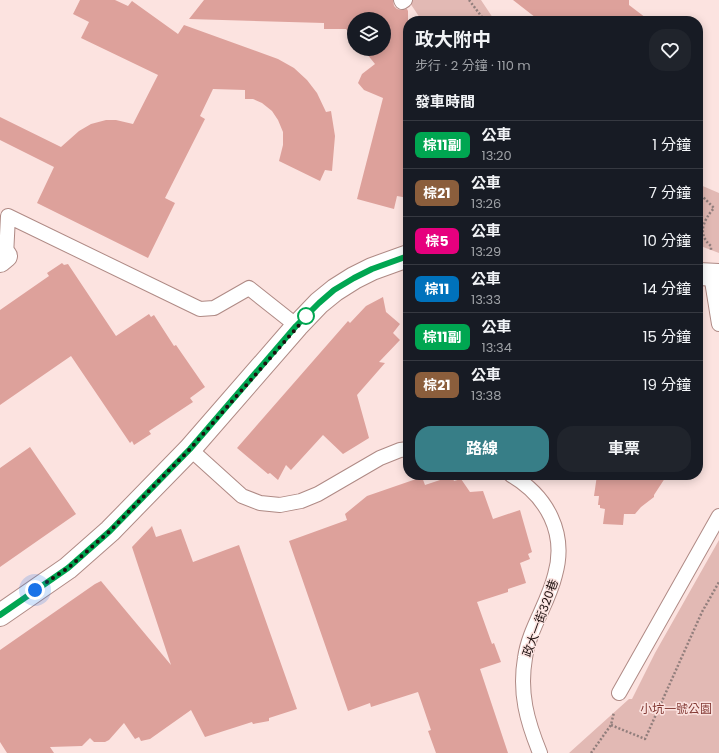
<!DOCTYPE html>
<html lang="zh-TW">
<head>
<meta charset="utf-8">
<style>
	:root { --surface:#171b24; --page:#20242c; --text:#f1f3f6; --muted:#9ea1a6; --line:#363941; --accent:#377e87 }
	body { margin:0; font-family:Poppins,"Noto Sans TC",sans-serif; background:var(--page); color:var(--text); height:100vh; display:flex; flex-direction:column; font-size:15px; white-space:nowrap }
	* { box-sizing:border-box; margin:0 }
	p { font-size:13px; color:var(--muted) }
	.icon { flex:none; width:22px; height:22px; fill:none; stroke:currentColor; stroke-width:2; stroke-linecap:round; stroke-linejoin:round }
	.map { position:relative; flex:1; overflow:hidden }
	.sheet { position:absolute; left:403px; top:16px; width:300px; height:464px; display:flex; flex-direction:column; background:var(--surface); border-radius:16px; box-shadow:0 2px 10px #0003 }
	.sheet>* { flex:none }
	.badge { padding:0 8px; border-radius:6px; font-size:14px; line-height:26px }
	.fabs { position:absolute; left:347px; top:12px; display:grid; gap:8px }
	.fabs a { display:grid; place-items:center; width:44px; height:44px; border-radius:50%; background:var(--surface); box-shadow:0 2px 10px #0003; font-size:20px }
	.you { position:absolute; width:20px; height:20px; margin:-10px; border:3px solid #fff; border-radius:50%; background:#1a73e8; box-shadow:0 0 0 6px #1a73e833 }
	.map>.badge { position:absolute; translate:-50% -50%; box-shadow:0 0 0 2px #fff }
	h2 { padding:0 12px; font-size:15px; line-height:36px }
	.round { display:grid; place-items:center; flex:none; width:42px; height:42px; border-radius:16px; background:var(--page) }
	.headline { display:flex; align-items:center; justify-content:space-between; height:68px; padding:0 12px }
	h1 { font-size:19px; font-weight:700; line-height:30px }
	.action { display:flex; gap:8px; margin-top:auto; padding:8px 12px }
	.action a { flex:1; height:46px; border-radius:16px; background:var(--accent); color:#fff; font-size:16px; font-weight:700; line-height:46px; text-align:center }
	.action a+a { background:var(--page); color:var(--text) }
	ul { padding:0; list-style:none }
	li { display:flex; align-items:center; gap:12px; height:48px; padding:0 12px; border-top:1px solid var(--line) }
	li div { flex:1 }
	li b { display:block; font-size:15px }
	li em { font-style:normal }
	li .badge { min-width:44px; font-weight:700; text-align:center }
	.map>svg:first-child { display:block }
	.green { fill:#e2b9b4 }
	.building { fill:#dda19b }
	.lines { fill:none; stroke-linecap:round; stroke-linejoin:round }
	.service-casing { stroke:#af8a85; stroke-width:16 }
	.minor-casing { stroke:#af8a85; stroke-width:24 }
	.path { stroke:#917e7c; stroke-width:2.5; stroke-dasharray:2 2; stroke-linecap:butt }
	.service { stroke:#fff; stroke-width:14 }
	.minor { stroke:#fff; stroke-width:22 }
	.line-casing { stroke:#fff; stroke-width:9 }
	.line { stroke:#00a651; stroke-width:6 }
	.walk { stroke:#1d100f; stroke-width:4; stroke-dasharray:0 7.2 }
	.stop-dot { fill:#fff; stroke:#00a651; stroke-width:2 }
	.labels { text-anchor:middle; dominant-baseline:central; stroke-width:3; stroke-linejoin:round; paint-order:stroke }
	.street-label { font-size:12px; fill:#1d100f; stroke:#fce3e0 }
	.park-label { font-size:12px; fill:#833a35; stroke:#fce3e0 }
</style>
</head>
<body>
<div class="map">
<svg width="719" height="753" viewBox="0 0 719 753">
	<rect width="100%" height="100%" fill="#fce3e0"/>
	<path class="green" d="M 408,0 L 481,0 L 495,21 L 422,21 Z
		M 698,184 L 719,193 L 719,253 L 698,245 Z
		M 719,540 L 719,753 L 569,753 L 629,699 L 632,699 L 655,653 Z"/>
	<path class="building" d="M 80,0 L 115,0 L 128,6 L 132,1 L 178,34 L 184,25 L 278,59 L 294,68 L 307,80 L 317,93 L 326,112 L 331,111 L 335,136 L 332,171 L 325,170 L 320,181 L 279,161 L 283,145 L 283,132 L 278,120 L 272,111 L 262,103 L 253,99 L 245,99 L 245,90 L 213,89 L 200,116 L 205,119 L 165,198 L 175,203 L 174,205 L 148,258 L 37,203 L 54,167 L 0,140 L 0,117 L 61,147 L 79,131 L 91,124 L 106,120 L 116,120 L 133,124 L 158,75 L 81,38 L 89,22 L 73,14 Z
		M 204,0 L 393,0 L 394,6 L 397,9 L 402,10 L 407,9 L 408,11 L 408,198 L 397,196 L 394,209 L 357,199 L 383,98 L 364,90 L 358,83 L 362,74 L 375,64 L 363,49 L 384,49 L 384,19 L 354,19 L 354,39 L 346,29 L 324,29 L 324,23 L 189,19 Z
		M 513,0 L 629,0 L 629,5 L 650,21 L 540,21 Z
		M 62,263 L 64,265 L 68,264 L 116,336 L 149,314 L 151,317 L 154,315 L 174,346 L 176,345 L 205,387 L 190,398 L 193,402 L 149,431 L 151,434 L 134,445 L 132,441 L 130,443 L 71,356 L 0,405 L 0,310 L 49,276 L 47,273 Z
		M 383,297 L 386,312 L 400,324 L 393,333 L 400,340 L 379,362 L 385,363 L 357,395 L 369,438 L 343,454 L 323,435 L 291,470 L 286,465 L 278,480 L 270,473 L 268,474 L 237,448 L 348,321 L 350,323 L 366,306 Z
		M 30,447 L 76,514 L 0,567 L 0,468 Z
		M 597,475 L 667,475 L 654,495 L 654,497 L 641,507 L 635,514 L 624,514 L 623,525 L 603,524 L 605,509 L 600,508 L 600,505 L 598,505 L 599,496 L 594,496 Z
		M 452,476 L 454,481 L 461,479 L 470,492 L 483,491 L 493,519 L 520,510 L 532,552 L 528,554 L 530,559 L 520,563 L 526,583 L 508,589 L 508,592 L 477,602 L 492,644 L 494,643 L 501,662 L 480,669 L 508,753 L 436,753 L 428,731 L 431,730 L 418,692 L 371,707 L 370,703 L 348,711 L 289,541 L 347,520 L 345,514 L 367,496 L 422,477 L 425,485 Z
		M 152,526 L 156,537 L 181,529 L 193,562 L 239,545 L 297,709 L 269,718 L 269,721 L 253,724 L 252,722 L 205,737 L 191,710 L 150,739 L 141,741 L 139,737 L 135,739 L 124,723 L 109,740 L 105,742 L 94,742 L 90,738 L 82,746 L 50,747 L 54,753 L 7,753 L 0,742 L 0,650 L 95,584 L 101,581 L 171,665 L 132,547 Z"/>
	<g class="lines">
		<g class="service-casing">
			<path id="service" d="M 401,0 L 402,2 L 405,0
				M 6,256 L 8,216 L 200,309 L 214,308 L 249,288 L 297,326
				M 711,275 L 719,324
				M 190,449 L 242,496 L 260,503 L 280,505 L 301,501 L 318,494 L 380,458 L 400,450 L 408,449
				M 511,475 C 547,496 567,533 555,575 C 548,604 529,629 525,658 C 519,693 527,721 540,753
				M 619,693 L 719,516"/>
		</g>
		<g class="minor-casing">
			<path id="minor" d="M 0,261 L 6,256
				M 698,274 L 719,275
				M 0,615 L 68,568 L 110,531 L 190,449 L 297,326 L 319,303 L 335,290 L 354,278 L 372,269 L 408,256"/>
		</g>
		<path class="path" d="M 469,0 L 485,21
			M 698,192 L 714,208 C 703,221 697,234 711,246 L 711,250
			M 611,725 L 645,739 L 702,612 L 719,582
			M 591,753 L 611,725 L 614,712"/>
		<use href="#service" class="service"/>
		<use href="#minor" class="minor"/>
	</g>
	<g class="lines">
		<g class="line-casing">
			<path id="line" d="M 0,615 L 68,568 L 110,531 L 190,449 L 296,326 L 319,303 L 334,290 L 354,278 L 372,269 L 408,256"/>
		</g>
		<use href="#line" class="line"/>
		<path class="walk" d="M 35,590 L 68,568 L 110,531 L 190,449 L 308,315 L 306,316"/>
	</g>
	<circle class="stop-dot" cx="306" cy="316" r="8"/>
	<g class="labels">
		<g class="street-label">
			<text transform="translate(540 618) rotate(-70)">政大一街320巷</text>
		</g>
		<g class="park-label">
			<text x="676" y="708">小坑一號公園</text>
		</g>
	</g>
</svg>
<div class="fabs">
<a><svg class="icon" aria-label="layers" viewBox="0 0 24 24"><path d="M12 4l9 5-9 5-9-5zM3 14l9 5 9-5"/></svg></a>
</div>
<div class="you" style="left:35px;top:590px"></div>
<section class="sheet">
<div class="headline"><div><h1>政大附中</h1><p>步行 · 2 分鐘 · 110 m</p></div><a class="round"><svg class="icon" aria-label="heart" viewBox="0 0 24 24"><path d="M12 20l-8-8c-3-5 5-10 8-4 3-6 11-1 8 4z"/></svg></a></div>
<h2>發車時間</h2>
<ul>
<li><span class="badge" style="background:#00a651;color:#fff">棕11副</span><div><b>公車</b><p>13:20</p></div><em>1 分鐘</em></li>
<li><span class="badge" style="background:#8b5e3c;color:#fff">棕21</span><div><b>公車</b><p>13:26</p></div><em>7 分鐘</em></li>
<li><span class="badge" style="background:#e6007e;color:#fff">棕5</span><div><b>公車</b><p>13:29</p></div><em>10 分鐘</em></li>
<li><span class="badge" style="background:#0072bc;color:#fff">棕11</span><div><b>公車</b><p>13:33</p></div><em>14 分鐘</em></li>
<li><span class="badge" style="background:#00a651;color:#fff">棕11副</span><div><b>公車</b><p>13:34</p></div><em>15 分鐘</em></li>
<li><span class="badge" style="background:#8b5e3c;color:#fff">棕21</span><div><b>公車</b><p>13:38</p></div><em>19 分鐘</em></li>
</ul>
<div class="action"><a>路線</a><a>車票</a></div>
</section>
</div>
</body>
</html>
